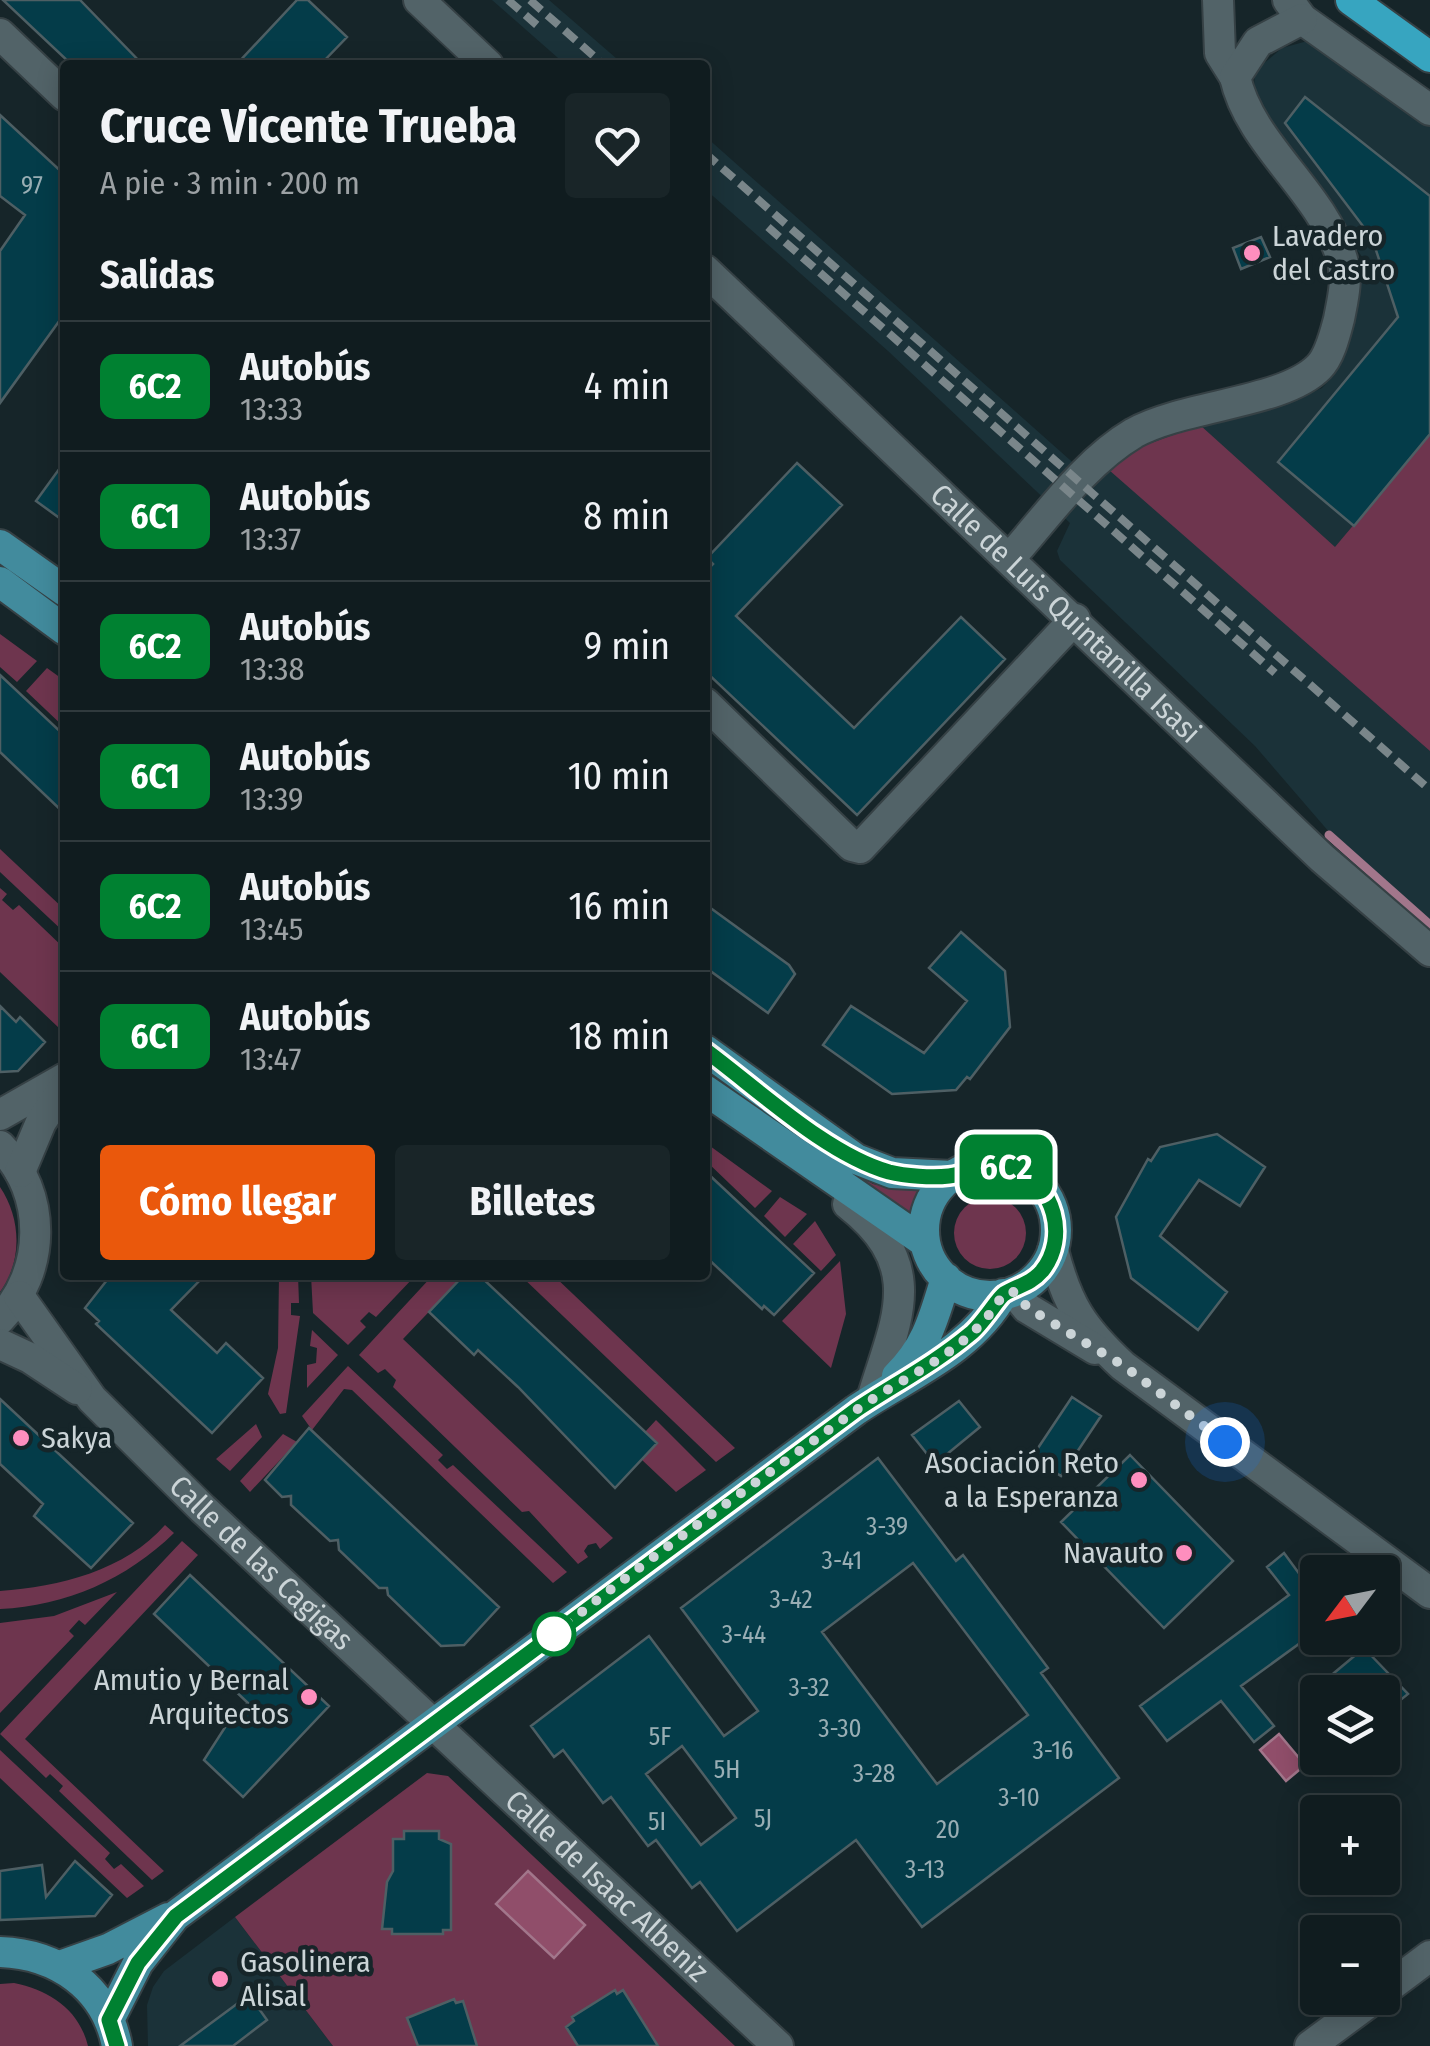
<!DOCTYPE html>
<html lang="es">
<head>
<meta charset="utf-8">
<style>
	:root { --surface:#101c1f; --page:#192528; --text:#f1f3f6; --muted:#9ca1a4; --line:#303a3d; --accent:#ea580c }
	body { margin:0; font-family:"Fira Sans Condensed",sans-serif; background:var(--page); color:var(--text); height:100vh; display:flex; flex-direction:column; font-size:38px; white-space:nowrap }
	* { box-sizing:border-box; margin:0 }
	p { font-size:32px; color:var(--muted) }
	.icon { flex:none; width:55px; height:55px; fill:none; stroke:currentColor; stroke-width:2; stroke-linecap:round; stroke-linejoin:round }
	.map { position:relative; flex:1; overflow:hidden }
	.side { position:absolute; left:60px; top:60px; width:650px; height:1220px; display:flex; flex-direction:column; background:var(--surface); border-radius:10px; box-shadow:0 5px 25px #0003,0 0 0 2px var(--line) }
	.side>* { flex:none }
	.badge { padding:0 20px; border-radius:15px; font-size:35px; line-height:65px }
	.needle { width:65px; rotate:238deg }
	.controls { position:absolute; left:1300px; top:1555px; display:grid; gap:20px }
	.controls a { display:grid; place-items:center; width:100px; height:100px; border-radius:10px; background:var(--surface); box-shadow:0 5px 25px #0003,0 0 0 2px var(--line); font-size:50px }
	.you { position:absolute; width:50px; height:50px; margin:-25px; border:8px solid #fff; border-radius:50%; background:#1a73e8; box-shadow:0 0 0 15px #1a73e833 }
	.map>.badge { position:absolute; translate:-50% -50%; box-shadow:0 0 0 5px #fff }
	h2 { padding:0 40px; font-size:38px; line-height:90px }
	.round { display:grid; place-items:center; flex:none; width:105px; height:105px; border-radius:10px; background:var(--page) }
	.overview { display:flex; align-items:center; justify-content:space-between; height:170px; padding:0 40px }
	h1 { font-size:48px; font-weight:700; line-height:75px }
	.cta { display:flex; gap:20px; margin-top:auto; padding:20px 40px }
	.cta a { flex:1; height:115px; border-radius:10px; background:var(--accent); color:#fff; font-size:40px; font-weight:700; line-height:115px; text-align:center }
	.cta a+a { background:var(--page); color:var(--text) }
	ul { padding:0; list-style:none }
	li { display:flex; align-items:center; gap:30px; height:130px; padding:0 40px; border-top:2px solid var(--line) }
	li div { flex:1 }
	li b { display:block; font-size:38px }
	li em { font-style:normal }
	li .badge { min-width:110px; font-weight:700; text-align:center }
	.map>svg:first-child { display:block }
	.built { fill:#1b3239 }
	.green { fill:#6e354e }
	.water { fill:#904e6a; stroke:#a2768b; stroke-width:2.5 }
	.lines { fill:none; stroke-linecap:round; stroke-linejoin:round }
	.stream { stroke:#a2768b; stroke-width:9 }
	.building { fill:#043c49; stroke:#4e5f64; stroke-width:2.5; fill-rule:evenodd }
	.minor-casing { stroke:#364145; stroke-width:34 }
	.major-casing { stroke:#364145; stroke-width:34 }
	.highway-casing { stroke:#364145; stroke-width:34 }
	.minor { stroke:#526368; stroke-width:30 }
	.major { stroke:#428b9d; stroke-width:30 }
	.highway { stroke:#37a5c0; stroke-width:30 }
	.rail { stroke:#7a868a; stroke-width:8; stroke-dasharray:15 8; stroke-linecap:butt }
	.line-casing { stroke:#fff; stroke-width:22 }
	.line { stroke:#008131; stroke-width:15 }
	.walk { stroke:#cbd4d7; stroke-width:10; stroke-dasharray:0 18 }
	.poi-dot { fill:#fe8ebe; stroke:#162529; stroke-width:4 }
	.stop-dot { fill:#fff; stroke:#008131; stroke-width:5 }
	.labels { text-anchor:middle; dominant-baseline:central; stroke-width:9; stroke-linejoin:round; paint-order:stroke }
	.number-label { font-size:25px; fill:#99aeb4 }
	.poi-label { font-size:30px; fill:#cbd4d7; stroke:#162529; text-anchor:start }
	.street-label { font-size:30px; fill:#cbd4d7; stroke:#162529 }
</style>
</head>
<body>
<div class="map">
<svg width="1430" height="2046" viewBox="0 0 1430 2046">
	<rect width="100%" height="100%" fill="#162529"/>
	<path class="built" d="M 492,0 L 549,0 L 624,65 L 566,65 Z
		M 1311,40 L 1430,122 L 1430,922 L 1336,840 L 1255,746 L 1060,560 L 1057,551 L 1070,523 L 888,351 L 705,189 L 705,136 L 1097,484 L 1118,461 L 1157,439 L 1294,400 L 1322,388 L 1336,373 L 1365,261 L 1257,109 L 1254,88 L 1255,71 L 1282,48 Z
		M 235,1917 L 333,2046 L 148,2046 L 147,2005 L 153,1987 L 164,1971 Z"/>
	<path class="green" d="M 1200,425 L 1335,547 L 1430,434 L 1430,751 L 1109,470 L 1143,446 Z
		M 0,634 L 37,661 L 17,682 L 0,667 Z
		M 47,668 L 65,681 L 65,728 L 26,691 Z
		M 0,849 L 65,910 L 65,933 L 0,872 Z
		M 0,888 L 7,894 L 2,900 L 13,910 L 19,905 L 65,949 L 65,1022 L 59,1028 L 0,972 Z
		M 710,1146 L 772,1191 L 755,1208 L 705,1160 Z
		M 813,1146 L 873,1184 L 918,1191 L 909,1222 L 808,1152 Z
		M 0,1187 C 21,1218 23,1261 0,1292 Z
		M 780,1197 L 807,1214 L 785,1237 L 764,1216 Z
		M954 1233a36 36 0 1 1 72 0a36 36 0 1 1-72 0Z
		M 815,1221 L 836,1255 L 821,1271 L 793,1244 Z
		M 840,1261 L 846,1314 L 831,1368 L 782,1321 Z
		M 279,1275 L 298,1275 L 299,1303 L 291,1303 L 291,1315 L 300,1316 L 286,1413 L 280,1414 L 268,1394 L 278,1348 Z
		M 311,1275 L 413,1275 L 415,1276 L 376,1317 L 369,1312 L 360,1321 L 366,1327 L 348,1345 L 313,1313 Z
		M 433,1275 L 464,1275 L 403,1339 L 613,1538 L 600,1549 L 596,1543 L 588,1545 L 584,1551 L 588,1557 L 578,1564 L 529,1511 L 522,1512 L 393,1387 L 396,1380 L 385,1369 L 378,1373 L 359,1355 Z
		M 520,1275 L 553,1275 L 735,1448 L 716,1462 Z
		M 312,1330 L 338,1355 L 307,1388 L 307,1365 L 316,1363 L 317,1348 L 310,1346 Z
		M 348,1366 L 443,1455 L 438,1460 L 447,1469 L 453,1465 L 567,1572 L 553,1583 L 352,1390 L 344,1389 L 312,1430 L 302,1416 Z
		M 656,1420 L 706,1470 L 676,1492 L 641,1459 L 657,1444 L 645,1432 Z
		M 256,1424 L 262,1437 L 230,1471 L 216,1459 Z
		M 283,1434 L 297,1442 L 250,1492 L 240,1481 Z
		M 165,1525 L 174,1533 C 127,1579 66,1606 0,1609 L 0,1591 C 59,1587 126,1570 165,1525 Z
		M 182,1541 L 198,1555 L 25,1739 L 164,1871 L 152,1880 L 59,1791 L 63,1786 L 50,1774 L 46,1778 L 0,1734 Z
		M 117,1592 L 85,1625 L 79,1620 L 69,1631 L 74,1636 L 0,1713 L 0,1623 L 54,1616 Z
		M 0,1750 L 110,1853 L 105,1859 L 114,1869 L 121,1864 L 144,1886 L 127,1898 L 0,1778 Z
		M 427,1773 L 448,1776 L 735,2046 L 333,2046 L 235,1917 Z
		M 14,1983 C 49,1990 79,2009 88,2046 L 0,2046 L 0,1984 Z"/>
	<path class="water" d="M 1279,1734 L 1305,1765 L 1286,1781 L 1260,1750 Z
		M 528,1871 L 585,1925 L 554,1958 L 496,1904 Z"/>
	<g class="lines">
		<path class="stream" d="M 1329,835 L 1430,925"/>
	</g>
	<path class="building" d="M 3,0 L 80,0 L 143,65 L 72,65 Z
		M 297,0 L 308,0 L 347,37 L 320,65 L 236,65 Z
		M 1305,97 L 1430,196 L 1430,434 L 1354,526 L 1278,462 L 1398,317 L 1372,238 L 1285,123 Z
		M 0,115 L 65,175 L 65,313 L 0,403 L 0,251 L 25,215 L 0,196 Z
		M 1261,237 L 1270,257 L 1241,269 L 1233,248 Z
		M 65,461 L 65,522 L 36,501 Z
		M 797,463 L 842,505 L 736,616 L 854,728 L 961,617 L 1005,659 L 857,815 L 705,671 L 705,572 L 713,564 L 707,558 Z
		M 0,675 L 65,736 L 65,814 L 0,752 Z
		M 705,904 L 789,965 L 795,974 L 768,1013 L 705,967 Z
		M 961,932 L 1005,971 L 1010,1027 L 970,1079 L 967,1077 L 956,1090 L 892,1094 L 823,1045 L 851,1006 L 924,1053 L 967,1001 L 929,968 Z
		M 0,1006 L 16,1022 L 20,1017 L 45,1042 L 18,1071 L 0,1072 Z
		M 1217,1134 L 1265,1167 L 1240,1206 L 1199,1180 L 1160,1236 L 1227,1292 L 1198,1330 L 1131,1278 L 1116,1217 L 1148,1159 L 1151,1161 L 1160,1147 Z
		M 705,1171 L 814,1273 L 774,1315 L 764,1306 L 762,1309 L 705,1256 Z
		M 111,1275 L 205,1275 L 171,1310 L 217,1353 L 226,1343 L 263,1378 L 212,1433 L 96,1324 L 99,1321 L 85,1308 Z
		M 464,1275 L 479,1275 L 657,1443 L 615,1488 L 518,1387 L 478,1350 L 474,1355 L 429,1312 Z
		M 1072,1397 L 1101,1416 L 1061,1476 L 1032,1457 Z
		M 0,1399 L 133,1523 L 91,1568 L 34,1516 L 43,1504 L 0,1464 Z
		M 959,1401 L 980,1427 L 935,1464 L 912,1435 Z
		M 309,1428 L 499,1607 L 464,1645 L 441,1646 L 388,1595 L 387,1588 L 379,1588 L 339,1550 L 338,1540 L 330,1541 L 291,1505 L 291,1496 L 282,1497 L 265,1480 Z
		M 1130,1455 L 1233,1561 L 1164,1628 L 1061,1522 Z
		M 878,1458 L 956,1561 L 963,1555 L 1048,1668 L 1041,1673 L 1119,1778 L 922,1927 L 856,1840 L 737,1931 L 700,1882 L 692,1888 L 656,1840 L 648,1846 L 611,1797 L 603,1803 L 563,1750 L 554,1757 L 531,1726 L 649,1636 L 724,1736 L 758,1711 L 681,1608 ZM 913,1563 L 1028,1715 L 937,1784 L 822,1632 ZM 682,1746 L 736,1818 L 701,1845 L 646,1774 Z
		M 1284,1553 L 1306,1583 L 1318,1574 L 1318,1630 L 1241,1686 L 1274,1726 L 1254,1742 L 1221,1701 L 1167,1741 L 1140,1706 L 1289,1595 L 1267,1567 Z
		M 190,1575 L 329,1706 L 243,1797 L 204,1760 L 231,1718 L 248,1703 L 154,1614 Z
		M 1364,1648 L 1408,1694 L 1382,1715 L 1382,1692 L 1351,1692 L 1334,1673 Z
		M 404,1831 L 439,1831 L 439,1839 L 451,1844 L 451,1930 L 443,1930 L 443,1934 L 392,1934 L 392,1929 L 382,1929 L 387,1882 L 393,1871 L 393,1839 L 404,1839 Z
		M 75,1861 L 112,1895 L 95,1916 L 0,1920 L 0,1871 L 42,1865 L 46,1897 Z
		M 615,1990 L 617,1994 L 623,1990 L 658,2046 L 578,2046 L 566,2027 L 574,2021 L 572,2017 Z
		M 249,1995 L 267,2020 L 233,2046 L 180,2046 Z
		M 454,1999 L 456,2003 L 463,2001 L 477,2046 L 418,2046 L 407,2018 Z"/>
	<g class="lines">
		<g class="minor-casing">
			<g id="minor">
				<path d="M 419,0 L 488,65"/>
				<path d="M 1218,0 L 1220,53 L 1235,77"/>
				<path d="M 1288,0 L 1302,19 L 1430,110"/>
				<path d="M 0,34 L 65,96"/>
				<path id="s1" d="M 705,270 L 1322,858 L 1430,951"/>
				<path d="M 1011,557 C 1048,515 1085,462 1134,433 C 1184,405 1284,403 1319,367 C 1330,356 1335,334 1339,319 C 1343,298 1348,280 1342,259 C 1322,191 1250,145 1235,77 L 1258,42 L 1302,19"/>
				<path d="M 705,703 L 852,846 L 860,848 L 1075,619"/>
				<path d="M 0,1115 L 65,1078"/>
				<path d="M 0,1146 C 48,1193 46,1272 0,1319"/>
				<path d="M 20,1172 L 41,1122 L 65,1086"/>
				<path d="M 848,1204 C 928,1267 896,1319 872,1399"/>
				<path d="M 1053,1250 C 1067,1305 1082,1328 1123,1366 L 1430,1593"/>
				<path d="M 1014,1292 L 1027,1308 L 1095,1349"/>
				<path id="s2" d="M 19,1296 L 92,1399 L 203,1509 L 778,2046"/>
				<path d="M 0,1344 L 30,1358 L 77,1389"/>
				<path d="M 1382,1992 L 1430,1956"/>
				<path d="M 1310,2046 L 1375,1998"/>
			</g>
		</g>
		<g class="major-casing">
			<path id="major" d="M 0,545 L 65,591
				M 0,582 L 65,630
				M 705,1050 L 856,1159 L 892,1173 L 952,1176
				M 705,1090 L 923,1241
				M924 1230a66 66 0 1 1 132 0a66 66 0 1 1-132 0Z
				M 897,1376 C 927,1347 934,1317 946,1278
				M 0,1952 C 57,1954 106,1987 117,2046
				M 60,1966 L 108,1949 L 168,1918
				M 109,2020 L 138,1963 L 175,1916 L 856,1410 C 908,1375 971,1351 1003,1294"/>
		</g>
		<g class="highway-casing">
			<path id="highway" d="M 1351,0 L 1430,57"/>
		</g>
		<use href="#minor" class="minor"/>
		<use href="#major" class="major"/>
		<use href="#highway" class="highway"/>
		<path class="rail" d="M 508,0 L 538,26
			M 530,0 L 604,65
			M 705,153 L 1430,790
			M 768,227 L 1275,673"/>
	</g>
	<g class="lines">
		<g class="line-casing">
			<path id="line" d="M 117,2046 L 109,2020 L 138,1963 L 176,1916 L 856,1410 C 895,1384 934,1364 970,1334 C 982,1325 998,1298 1004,1294 C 1017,1286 1031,1284 1042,1271 C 1069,1237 1054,1185 1015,1169 C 988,1159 974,1173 949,1176 C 932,1178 905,1176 889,1172 C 826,1154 758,1089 705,1050"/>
		</g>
		<use href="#line" class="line"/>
		<path class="walk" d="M 554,1634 C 651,1556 754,1484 855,1411 C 906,1374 970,1353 1003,1294 L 1014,1292 L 1028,1308 L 1124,1366 L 1225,1442"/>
	</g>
	<g class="poi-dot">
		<circle cx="1252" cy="253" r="10"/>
		<circle cx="21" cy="1438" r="10"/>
		<circle cx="1139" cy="1480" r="10"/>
		<circle cx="1184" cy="1553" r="10"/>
		<circle cx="309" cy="1697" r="10"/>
		<circle cx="220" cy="1979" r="10"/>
	</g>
	<circle class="stop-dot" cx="554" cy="1634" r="20"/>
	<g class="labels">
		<g class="number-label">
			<text x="32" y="186">97</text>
			<text x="887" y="1527">3-39</text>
			<text x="842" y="1561">3-41</text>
			<text x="791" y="1600">3-42</text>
			<text x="744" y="1635">3-44</text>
			<text x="809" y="1688">3-32</text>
			<text x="840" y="1729">3-30</text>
			<text x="660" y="1737">5F</text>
			<text x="1053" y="1751">3-16</text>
			<text x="727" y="1770">5H</text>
			<text x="874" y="1774">3-28</text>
			<text x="1019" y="1798">3-10</text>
			<text x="763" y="1819">5J</text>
			<text x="657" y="1822">5I</text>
			<text x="948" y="1830">20</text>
			<text x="925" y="1870">3-13</text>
		</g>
		<g class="poi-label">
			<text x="1272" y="236">Lavadero<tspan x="1272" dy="34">del Castro</tspan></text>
			<text x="41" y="1438">Sakya</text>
			<text x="1119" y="1463" text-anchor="end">Asociación Reto<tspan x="1119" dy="34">a la Esperanza</tspan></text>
			<text x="1164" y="1553" text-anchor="end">Navauto</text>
			<text x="289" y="1680" text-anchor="end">Amutio y Bernal<tspan x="289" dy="34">Arquitectos</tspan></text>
			<text x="240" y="1962">Gasolinera<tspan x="240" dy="34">Alisal</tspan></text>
		</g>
		<g class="street-label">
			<text stroke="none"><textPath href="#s1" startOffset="498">Calle de Luis Quintanilla Isasi</textPath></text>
			<text stroke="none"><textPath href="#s2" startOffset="362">Calle de las Cagigas</textPath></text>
			<text stroke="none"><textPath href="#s2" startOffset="835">Calle de Isaac Albeniz</textPath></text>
		</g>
	</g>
</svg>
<div class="controls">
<a><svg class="needle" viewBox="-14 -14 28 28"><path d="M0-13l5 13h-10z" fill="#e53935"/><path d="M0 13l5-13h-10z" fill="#9ca1a4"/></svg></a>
<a><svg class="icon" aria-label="layers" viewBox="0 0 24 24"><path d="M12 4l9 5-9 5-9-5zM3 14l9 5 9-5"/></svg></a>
<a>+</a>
<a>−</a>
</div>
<div class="you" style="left:1225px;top:1442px"></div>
<b class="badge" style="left:1006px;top:1167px;background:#008131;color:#fff">6C2</b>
<section class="side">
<div class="overview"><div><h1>Cruce Vicente Trueba</h1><p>A pie · 3 min · 200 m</p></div><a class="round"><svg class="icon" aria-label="heart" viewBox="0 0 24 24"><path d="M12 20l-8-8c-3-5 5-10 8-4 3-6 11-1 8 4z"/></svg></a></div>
<h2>Salidas</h2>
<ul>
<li><span class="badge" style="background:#008131;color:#fff">6C2</span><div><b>Autobús</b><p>13:33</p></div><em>4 min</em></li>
<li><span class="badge" style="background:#008131;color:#fff">6C1</span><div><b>Autobús</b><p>13:37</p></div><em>8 min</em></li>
<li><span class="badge" style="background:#008131;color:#fff">6C2</span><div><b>Autobús</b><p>13:38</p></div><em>9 min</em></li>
<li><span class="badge" style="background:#008131;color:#fff">6C1</span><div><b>Autobús</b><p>13:39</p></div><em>10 min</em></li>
<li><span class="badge" style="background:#008131;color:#fff">6C2</span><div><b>Autobús</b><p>13:45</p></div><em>16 min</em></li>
<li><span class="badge" style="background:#008131;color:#fff">6C1</span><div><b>Autobús</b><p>13:47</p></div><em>18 min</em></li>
</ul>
<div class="cta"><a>Cómo llegar</a><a>Billetes</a></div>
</section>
</div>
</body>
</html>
